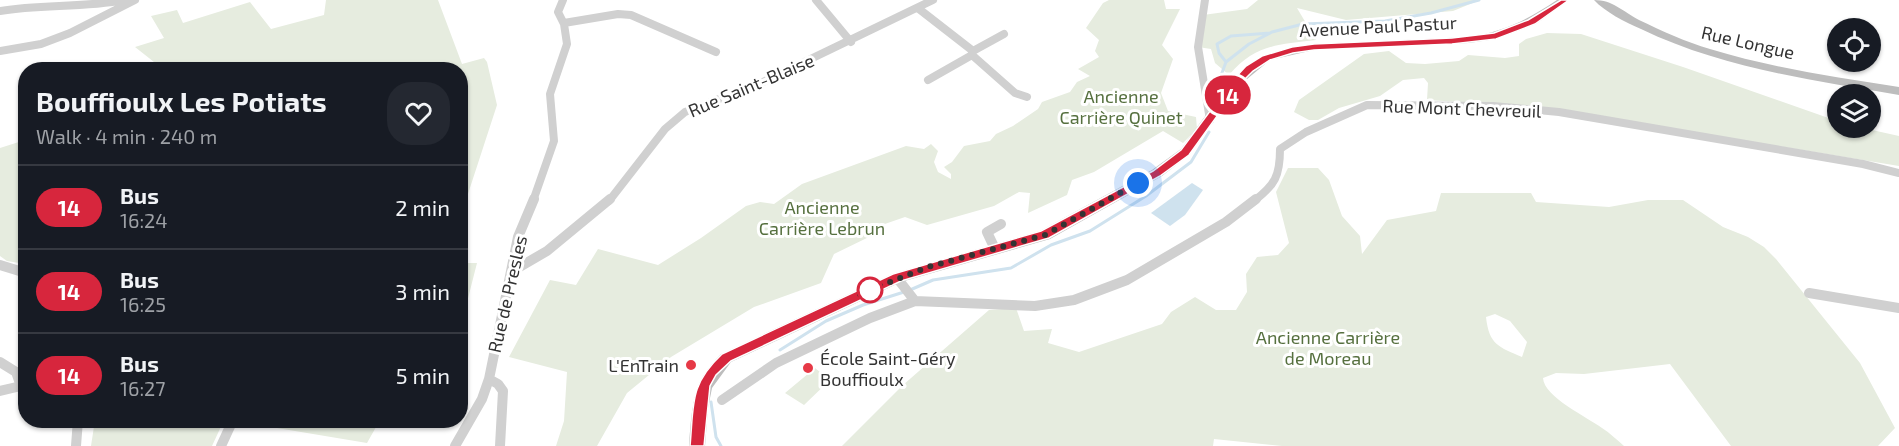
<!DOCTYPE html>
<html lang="en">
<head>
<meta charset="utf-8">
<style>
	:root { --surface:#171b24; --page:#242831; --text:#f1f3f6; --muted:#9ea1a6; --line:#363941 }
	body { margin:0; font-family:"Exo 2",sans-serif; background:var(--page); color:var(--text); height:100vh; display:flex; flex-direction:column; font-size:22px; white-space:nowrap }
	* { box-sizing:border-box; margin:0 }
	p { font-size:20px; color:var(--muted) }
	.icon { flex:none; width:33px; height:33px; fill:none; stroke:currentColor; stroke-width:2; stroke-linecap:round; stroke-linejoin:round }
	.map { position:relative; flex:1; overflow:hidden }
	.details { position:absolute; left:18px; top:62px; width:450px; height:366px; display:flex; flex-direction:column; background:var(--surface); border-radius:24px; box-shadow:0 2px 4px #0004 }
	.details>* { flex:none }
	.badge { padding:0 12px; border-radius:20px; font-size:21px; line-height:39px }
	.controls { position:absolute; left:1827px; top:18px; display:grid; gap:12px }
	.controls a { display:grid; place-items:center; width:54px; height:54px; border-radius:50%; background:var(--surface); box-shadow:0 2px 4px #0004; font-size:30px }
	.you { position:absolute; width:30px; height:30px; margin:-15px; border:4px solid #fff; border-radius:50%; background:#1a73e8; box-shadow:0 0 0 9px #1a73e833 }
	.map>.badge { position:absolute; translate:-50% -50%; box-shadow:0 0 0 3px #fff }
	.round { display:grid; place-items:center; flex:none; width:63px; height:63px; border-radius:24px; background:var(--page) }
	.overview { display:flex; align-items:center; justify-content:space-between; height:102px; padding:0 18px }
	h1 { font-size:28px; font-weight:700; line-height:45px }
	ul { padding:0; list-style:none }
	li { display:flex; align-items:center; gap:18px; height:84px; padding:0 18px; border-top:2px solid var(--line) }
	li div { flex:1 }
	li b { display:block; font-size:22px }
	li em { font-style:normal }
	li .badge { min-width:66px; font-weight:700; text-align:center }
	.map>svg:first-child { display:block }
	.green { fill:#e6ecdf; fill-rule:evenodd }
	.water { fill:#cfe2ee }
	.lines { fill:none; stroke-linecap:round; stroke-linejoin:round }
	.stream { stroke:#cfe2ee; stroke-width:3 }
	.street-far1 { stroke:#d0d0d0; stroke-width:8 }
	.street { stroke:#d0d0d0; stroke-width:10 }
	.secondary { fill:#bdbdbd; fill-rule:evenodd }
	.line { fill:#d7263d; stroke:#fff; stroke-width:1.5 }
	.walk { stroke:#333; stroke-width:6; stroke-dasharray:0 10.8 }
	.stop-dot { fill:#fff; stroke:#d7263d; stroke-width:3 }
	.poi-dot { fill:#e63946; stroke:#fff; stroke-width:2 }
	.labels { text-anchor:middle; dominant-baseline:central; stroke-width:6; stroke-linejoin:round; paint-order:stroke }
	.street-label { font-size:18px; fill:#333; stroke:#fff }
	.park-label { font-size:18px; fill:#56703f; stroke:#fff }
	.poi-label { font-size:18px; fill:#333; stroke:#fff; text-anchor:start }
</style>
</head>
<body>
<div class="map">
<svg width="1899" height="446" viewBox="0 0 1899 446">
	<rect width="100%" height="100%" fill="#fff"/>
	<path class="green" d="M 326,0 L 438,0 L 462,64 L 484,58 L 487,62 L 497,105 L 466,200 L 461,209 L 460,69 L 136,69 L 154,62 L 135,47 L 164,38 L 151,16 L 177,10 L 183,23 L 250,2 L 271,29 L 324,15 Z
		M 1109,0 L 1164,0 L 1166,9 L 1180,9 L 1162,45 L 1173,59 L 1161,93 L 1168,111 L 1196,117 L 1197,129 L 1183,143 L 1163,131 L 1094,172 L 1072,180 L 1067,195 L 1028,213 L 1030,193 L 1019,192 L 994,206 L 927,225 L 905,217 L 879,226 L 871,236 L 834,254 L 821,283 L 754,307 L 671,357 L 627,393 L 597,446 L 556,446 L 564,421 L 567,372 L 509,357 L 550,280 L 576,285 L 598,249 L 658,265 L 701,238 L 746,206 L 760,202 L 774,204 L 802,184 L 906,146 L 924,149 L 931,144 L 938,151 L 934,162 L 938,172 L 951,179 L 951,174 L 944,167 L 952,162 L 964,146 L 990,141 L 996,134 L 1013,126 L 1038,109 L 1042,102 L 1070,92 L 1077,82 L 1090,76 L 1078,69 L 1099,57 L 1095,51 L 1099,40 L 1086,28 L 1103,3 Z
		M 1258,0 L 1480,0 L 1453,11 L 1346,20 L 1297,8 L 1316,40 C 1277,45 1256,44 1229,75 L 1215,63 L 1211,49 L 1198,47 L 1203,15 L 1247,9 Z
		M 1547,33 L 1581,34 L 1683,67 L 1837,121 L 1838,128 L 1863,128 L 1899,136 L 1899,166 L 1541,107 L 1427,100 L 1428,83 L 1424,78 L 1403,80 L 1380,96 L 1339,108 L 1318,120 L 1309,120 L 1294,112 L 1299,100 L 1364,54 L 1389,51 L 1406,63 L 1425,64 L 1459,61 L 1468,55 L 1505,58 L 1519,56 L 1519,44 L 1526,39 Z
		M 25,140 L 26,140 L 25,264 L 7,261 L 0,256 L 0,148 Z
		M 1288,168 L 1318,168 L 1329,180 L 1342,216 L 1360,236 L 1362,254 L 1387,220 L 1436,211 L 1441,193 L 1531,193 L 1536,202 L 1609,207 L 1648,200 L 1683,200 L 1723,227 L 1748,237 L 1764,247 L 1776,259 L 1860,363 L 1895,428 L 1878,446 L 1731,446 L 1670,364 L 1584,374 L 1556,373 L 1543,378 C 1544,397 1587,417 1602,428 C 1610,433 1617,440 1624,446 L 1282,446 L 1214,439 L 1213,446 L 842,446 L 903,385 L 989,310 L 1016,308 L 1024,331 L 1052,329 L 1048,343 L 1079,352 L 1162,324 L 1171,312 L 1195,297 L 1216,310 L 1236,310 L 1247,292 L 1246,274 L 1257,257 L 1278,255 L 1289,243 L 1276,192 ZM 1495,314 L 1510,321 L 1527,342 L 1522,357 C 1499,347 1489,345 1486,317 Z
		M 460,263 L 477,263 L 463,318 L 460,318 Z
		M 815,368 L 830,380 L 804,405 L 785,393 Z
		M 95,420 L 224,420 L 212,446 L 91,446 Z
		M 281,420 L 380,420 L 367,443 L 277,428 Z"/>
	<path class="water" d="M 1192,183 L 1203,190 L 1185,215 L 1170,226 L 1151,213 Z"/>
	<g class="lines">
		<path class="stream" d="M 1226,62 L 1219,53 L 1217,44 L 1231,36 L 1270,33
			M 1212,100 L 1226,62 L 1249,44 L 1272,32 L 1303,24 L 1385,21 L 1431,13 L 1479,0
			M 910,290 L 933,280 L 1011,268 L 1051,245 L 1090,231 L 1146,196 L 1191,162 L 1209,132
			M 780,350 L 826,321 L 863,305 L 904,292
			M 711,402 L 716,437 L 721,446"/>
		<path class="street-far1" d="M 816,0 L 851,42
			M 1205,0 L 1198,47 L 1210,120
			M 919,9 L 973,51
			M 0,11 C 41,4 83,8 124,0
			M 564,23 L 618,14 L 631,15 L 716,52
			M 0,51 L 41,44 L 70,33 L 135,0
			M 973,51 L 1004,34
			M 972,55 L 1015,93 L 1027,97
			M 928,80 L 972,55
			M 533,201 L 554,141 L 550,94 L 567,44 L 564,24 L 558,12 L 563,0
			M 609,201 L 665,129 L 685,112 L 761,83 L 933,0
			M 1254,201 C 1275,185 1280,176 1280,149 L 1306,132 L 1367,105 L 1493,106 L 1559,112 L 1863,164 L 1899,173"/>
		<path class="street" d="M 995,249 L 987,232 L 1001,224
			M 0,265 L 26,273
			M 511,272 L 547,251 L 610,199
			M 897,278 L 915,301
			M 1809,293 L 1899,308
			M 0,362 L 16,372 L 21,386
			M 489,379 L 498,384 L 503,391 L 500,446
			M 0,391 L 21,386 L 26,388
			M 722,400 L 776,363 L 870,318 L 915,301 L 1035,306 L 1074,300 L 1127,280 L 1226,222 L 1256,199
			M 76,446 L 78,420
			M 221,446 L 233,420
			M 455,446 L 482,399 L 489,379 L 518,237 L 534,199"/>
		<path class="secondary" d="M 1557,0 L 1569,0 L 1536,24 L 1496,39 L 1469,43 L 1314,50 L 1270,60 L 1241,84 L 1189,155 L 1162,176 L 1050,239 L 901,282 L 731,362 L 712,388 L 708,408 L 705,446 L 689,446 C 692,407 692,383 721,354 L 892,274 L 1040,231 L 1152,170 L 1181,149 L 1233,78 L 1262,56 L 1314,44 L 1469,37 C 1505,31 1527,20 1557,0 Z
			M 1594,0 C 1613,0 1622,11 1639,20 C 1662,31 1686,42 1710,49 C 1772,68 1836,77 1899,87 L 1899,95 C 1811,80 1722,68 1641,29 C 1625,22 1605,12 1594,0 Z"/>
	</g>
	<path class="line" d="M 1561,0 L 1569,0 L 1535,24 L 1496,39 L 1452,44 L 1314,50 L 1293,53 L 1270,60 L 1253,71 L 1241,83 L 1189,155 L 1160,176 L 1049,238 L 901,281 L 731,361 L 716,375 L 710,386 L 704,446 L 690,446 C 694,404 689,385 722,354 L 893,274 L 1041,231 L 1153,171 L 1181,150 L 1234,79 L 1246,66 L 1262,56 L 1292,47 L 1314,44 L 1452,38 L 1494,33 L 1528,20 Z"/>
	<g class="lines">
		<path class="walk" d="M 870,290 L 860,294 L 928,267 L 1045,235 L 1138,183"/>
	</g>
	<circle class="stop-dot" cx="870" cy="290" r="12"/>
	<g class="poi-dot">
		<circle cx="691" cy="365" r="6"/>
		<circle cx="808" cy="368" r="6"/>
	</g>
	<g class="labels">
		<g class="street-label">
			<text transform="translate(1378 26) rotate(-3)">Avenue Paul Pastur</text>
			<text transform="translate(1748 42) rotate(13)">Rue Longue</text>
			<text transform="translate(751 85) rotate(-23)">Rue Saint-Blaise</text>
			<text transform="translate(1462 108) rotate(2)">Rue Mont Chevreuil</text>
			<text transform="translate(507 294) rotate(-77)">Rue de Presles</text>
		</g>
		<g class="park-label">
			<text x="1121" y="96">Ancienne<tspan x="1121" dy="21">Carrière Quinet</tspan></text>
			<text x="822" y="207">Ancienne<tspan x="822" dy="21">Carrière Lebrun</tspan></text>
			<text x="1328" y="337">Ancienne Carrière<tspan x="1328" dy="21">de Moreau</tspan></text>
		</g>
		<g class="poi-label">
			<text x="820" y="358">École Saint-Géry<tspan x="820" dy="21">Bouffioulx</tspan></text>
			<text x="679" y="365" text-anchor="end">L'EnTrain</text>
		</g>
	</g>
</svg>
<div class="controls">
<a><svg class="icon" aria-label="locate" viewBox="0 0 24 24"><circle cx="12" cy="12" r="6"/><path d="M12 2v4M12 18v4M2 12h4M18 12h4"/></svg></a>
<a><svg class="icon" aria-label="layers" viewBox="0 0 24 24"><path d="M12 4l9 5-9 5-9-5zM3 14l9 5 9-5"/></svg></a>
</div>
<div class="you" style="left:1138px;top:183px"></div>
<b class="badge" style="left:1228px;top:95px;background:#d7263d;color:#fff">14</b>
<section class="details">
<div class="overview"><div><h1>Bouffioulx Les Potiats</h1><p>Walk · 4 min · 240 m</p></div><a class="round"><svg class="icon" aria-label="heart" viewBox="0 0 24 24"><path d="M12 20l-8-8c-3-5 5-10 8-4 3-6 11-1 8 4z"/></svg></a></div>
<ul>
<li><span class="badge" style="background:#d7263d;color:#fff">14</span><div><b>Bus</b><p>16:24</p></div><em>2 min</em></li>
<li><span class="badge" style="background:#d7263d;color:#fff">14</span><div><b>Bus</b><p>16:25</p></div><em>3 min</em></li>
<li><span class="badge" style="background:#d7263d;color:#fff">14</span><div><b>Bus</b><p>16:27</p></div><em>5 min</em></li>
</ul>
</section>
</div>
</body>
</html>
